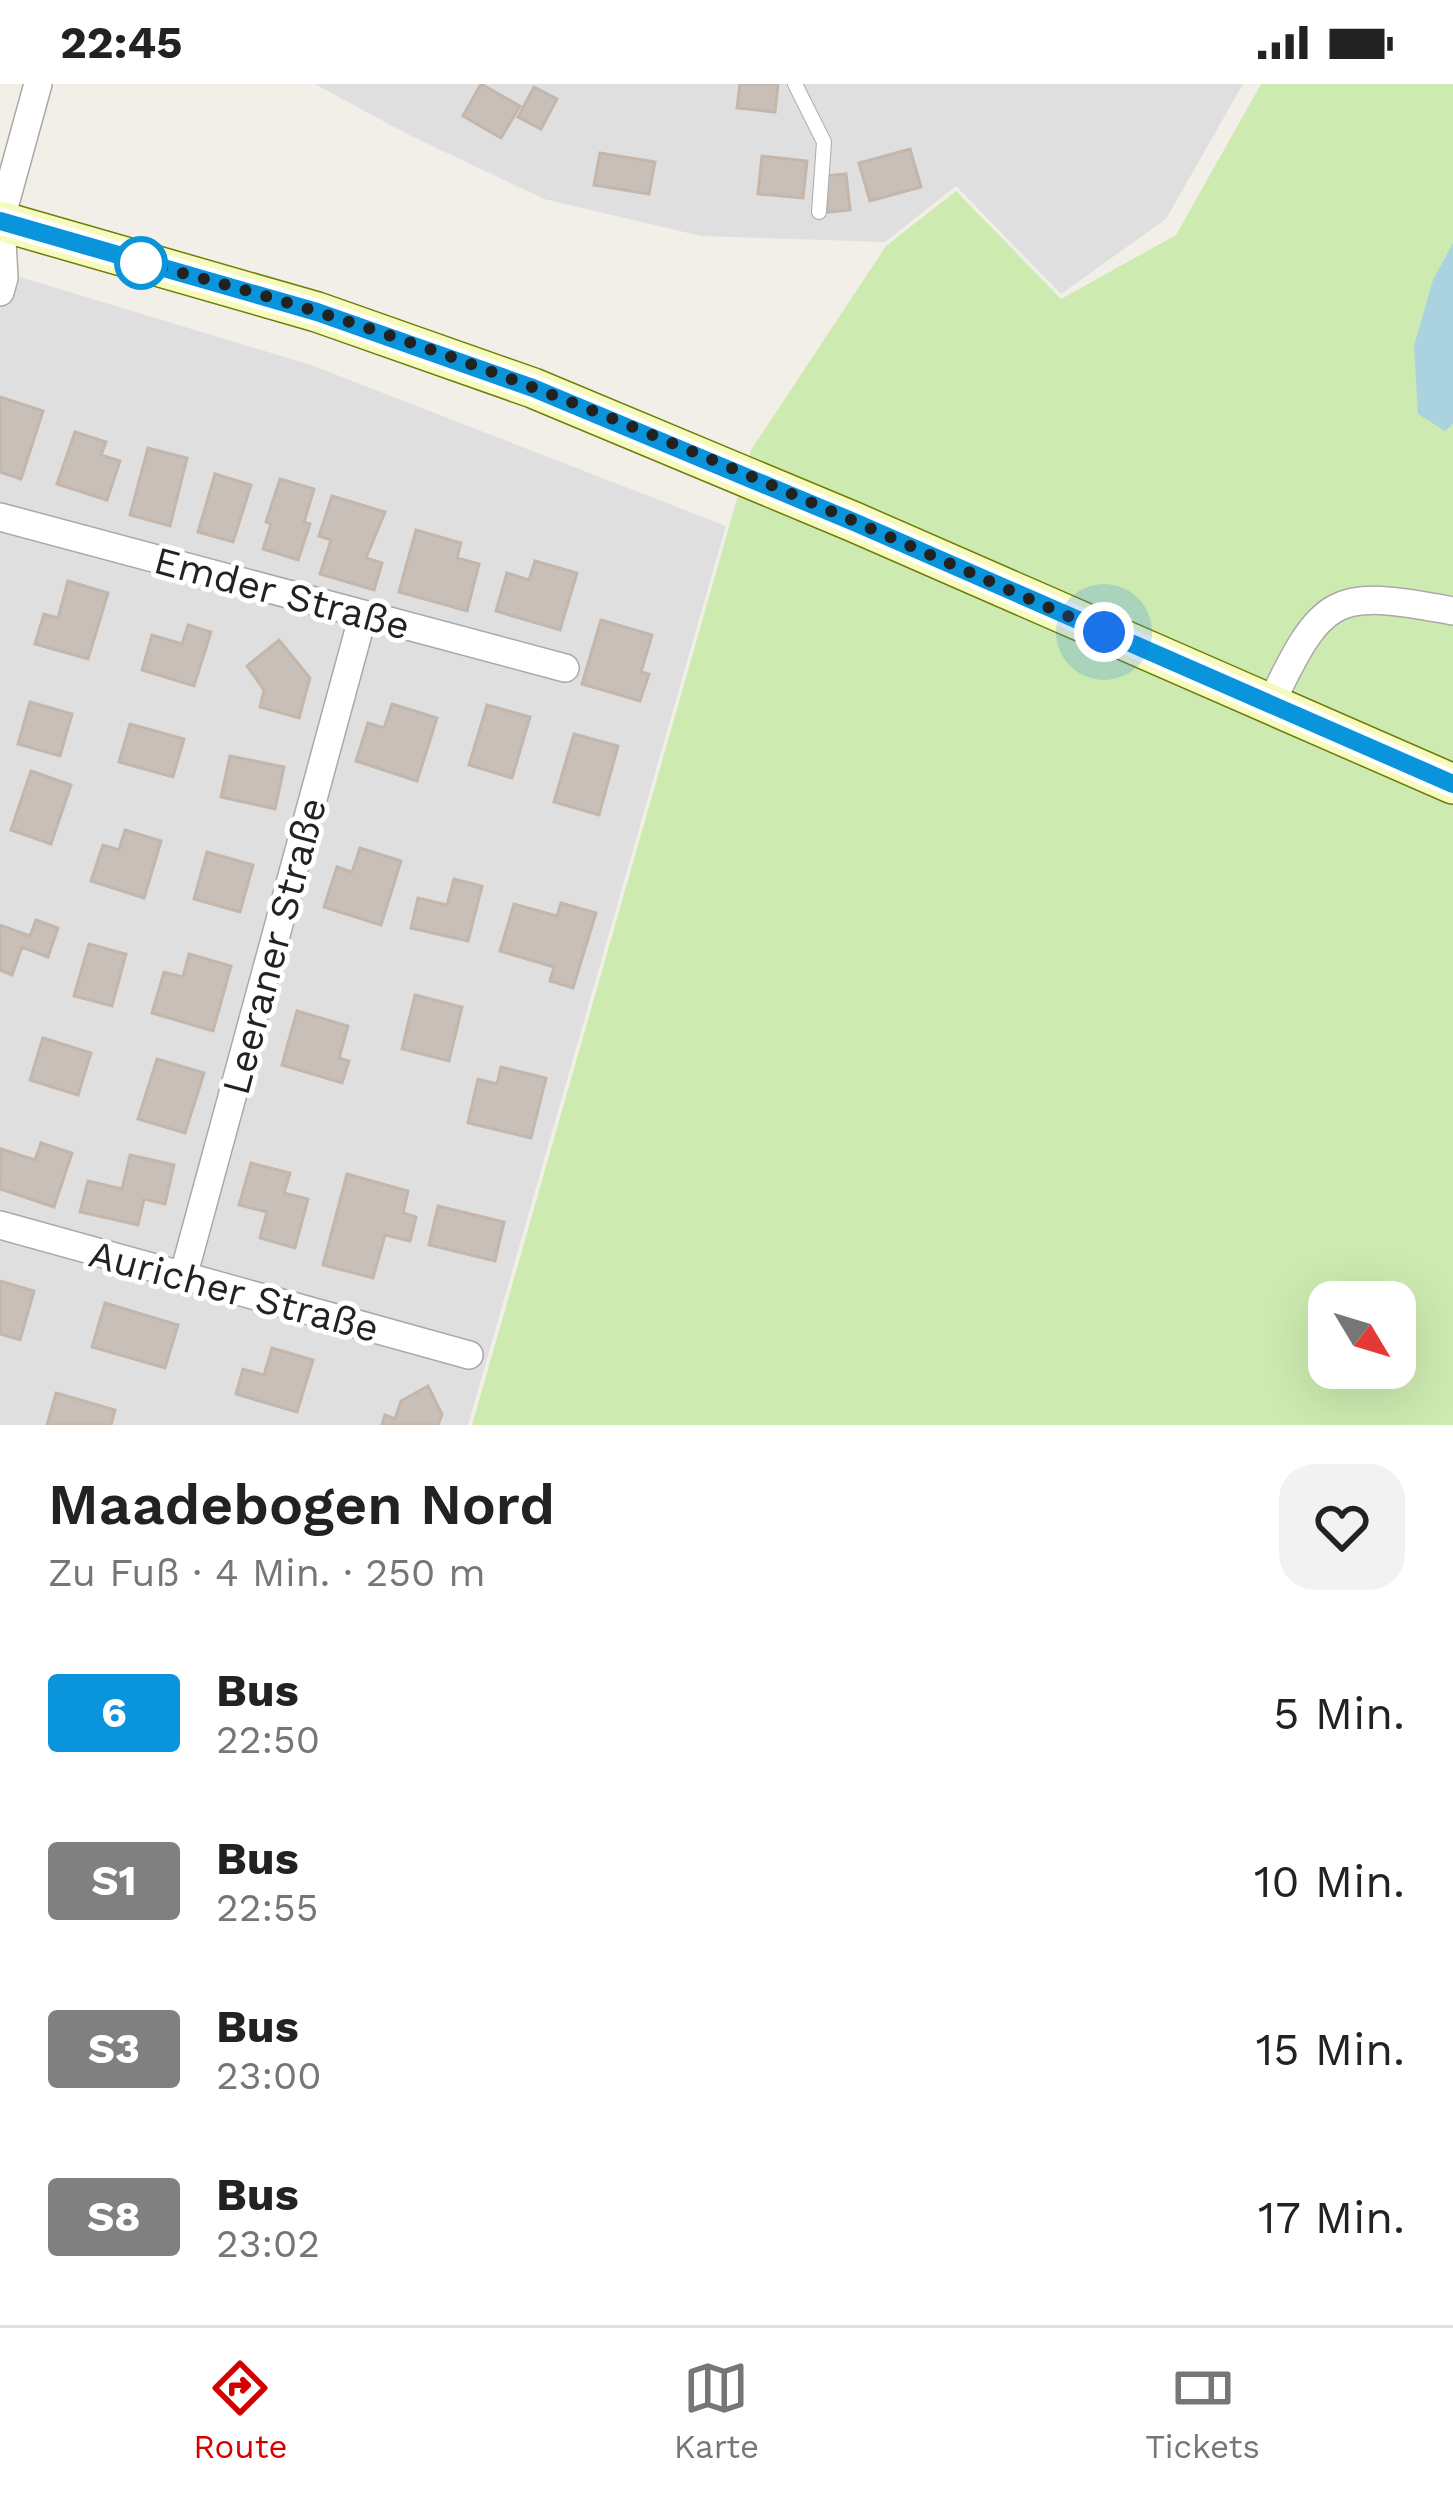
<!DOCTYPE html>
<html lang="de">
<head>
<meta charset="utf-8">
<style>
	:root { --surface:#fff; --page:#f2f2f2; --text:#222; --muted:#767676; --line:#e0e0e0; --accent:#d40000 }
	body { margin:0; font-family:"Work Sans",sans-serif; background:var(--page); color:var(--text); height:100vh; display:flex; flex-direction:column; font-size:45px; white-space:nowrap }
	* { box-sizing:border-box; margin:0 }
	p { font-size:39px; color:var(--muted) }
	.icon { flex:none; width:66px; height:66px; fill:none; stroke:currentColor; stroke-width:2; stroke-linecap:round; stroke-linejoin:round }
	.map { position:relative; height:1341px; overflow:hidden }
	.side { display:flex; flex-direction:column; background:var(--surface); flex:1 }
	.side>* { flex:none }
	.badge { padding:0 24px; border-radius:9px; font-size:42px; line-height:78px }
	.needle { width:78px; rotate:128deg }
	.tools { position:absolute; left:1308px; top:1197px; display:grid; gap:24px }
	.tools a { display:grid; place-items:center; width:108px; height:108px; border-radius:24px; background:var(--surface); box-shadow:0 12px 48px #0002; font-size:60px }
	.you { position:absolute; width:60px; height:60px; margin:-30px; border:9px solid #fff; border-radius:50%; background:#1a73e8; box-shadow:0 0 0 18px #1a73e833 }
	.map>.badge { position:absolute; translate:-50% -50%; box-shadow:0 0 0 6px #fff }
	.round { display:grid; place-items:center; flex:none; width:126px; height:126px; border-radius:36px; background:var(--page) }
	.head { display:flex; align-items:center; justify-content:space-between; height:204px; padding:0 48px }
	h1 { font-size:57px; font-weight:600; line-height:90px }
	ul { padding:0; list-style:none }
	li { display:flex; align-items:center; gap:36px; height:168px; padding:0 48px }
	li div { flex:1 }
	li b { display:block; font-size:45px }
	li em { font-style:normal }
	li .badge { min-width:132px; font-weight:700; text-align:center }
	.status { display:flex; justify-content:space-between; align-items:center; height:84px; padding:0 60px; background:var(--surface); direction:ltr }
	.status svg { height:33px; fill:currentColor }
	.tab-bar { display:flex; justify-content:space-around; align-items:center; height:168px; border-top:3px solid var(--line); background:var(--surface); font-size:33px; color:var(--muted) }
	.tab-bar a { display:grid; justify-items:center; gap:6px }
	.tab-bar .on { color:var(--accent) }
	.map>svg:first-child { display:block }
	.residential { fill:#e0dfdf }
	.grass { fill:#cdebb0; fill-rule:evenodd }
	.water { fill:#aad3df }
	.building { fill:#c7bfb8; stroke:#c4b6ab; stroke-width:3 }
	.lines { fill:none; stroke-linecap:round; stroke-linejoin:round }
	.service-casing { stroke:#a9a9a9; stroke-width:16 }
	.minor-casing { stroke:#a9a9a9; stroke-width:30 }
	.secondary-casing { stroke:#707d05; stroke-width:42 }
	.service { stroke:#fff; stroke-width:14 }
	.minor { stroke:#fff; stroke-width:27 }
	.secondary { stroke:#f7fabf; stroke-width:39 }
	.line-casing { stroke:#fff; stroke-width:27 }
	.line { stroke:#0994dc; stroke-width:18 }
	.walk { stroke:#222; stroke-width:12; stroke-dasharray:0 21.6 }
	.stop-dot { fill:#fff; stroke:#0994dc; stroke-width:6 }
	.labels { text-anchor:middle; dominant-baseline:central; stroke-width:10; stroke-linejoin:round; paint-order:stroke }
	.street-label { font-size:39px; fill:#222; stroke:#fff }
</style>
</head>
<body>
<div class="status"><b>22:45</b><svg viewBox="0 0 49 12"><path d="M0 12V9h3v3zM5 12V6h3v6zM10 12V3h3v9zM15 12V0h3v12zM26 1h20v11H26zM47 4h2v5h-2z"/></svg></div>
<div class="map">
<svg width="1453" height="1341" viewBox="0 0 1453 1341">
	<rect width="100%" height="100%" fill="#f2efe9"/>
	<path class="residential" d="M 315,0 L 1243,0 L 1166,135 L 1061,210 L 956,102 L 885,158 L 701,152 L 544,115 L 407,50 Z
		M 0,187 L 311,281 L 726,442 L 468,1341 L 0,1341 Z"/>
	<path class="grass" d="M 1261,0 L 1453,0 L 1453,1341 L 472,1341 L 751,366 L 886,162 L 956,107 L 1061,215 L 1176,151 ZM 1329,1218 L 1395,1218 L 1395,1284 L 1329,1284 Z"/>
	<path class="water" d="M 1453,159 L 1453,340 L 1445,347 L 1418,330 L 1414,262 L 1433,196 Z"/>
	<path class="building" d="M 481,0 L 520,22 L 501,54 L 463,32 Z
		M 740,0 L 778,0 L 775,28 L 737,24 Z
		M 534,3 L 557,15 L 541,45 L 518,33 Z
		M 910,65 L 921,103 L 870,117 L 859,79 Z
		M 600,69 L 655,78 L 649,110 L 594,101 Z
		M 762,72 L 807,77 L 803,114 L 758,110 Z
		M 846,90 L 850,126 L 828,128 L 825,92 Z
		M 0,313 L 43,327 L 21,395 L 0,388 Z
		M 75,348 L 106,358 L 101,371 L 120,377 L 107,416 L 57,400 Z
		M 148,364 L 187,374 L 170,442 L 130,431 Z
		M 215,390 L 251,401 L 233,458 L 198,448 Z
		M 280,395 L 314,405 L 304,438 L 310,440 L 298,476 L 263,465 L 271,440 L 266,438 Z
		M 332,412 L 385,428 L 366,474 L 382,479 L 374,506 L 320,490 L 331,456 L 319,452 Z
		M 416,446 L 461,459 L 457,474 L 479,480 L 467,527 L 399,508 Z
		M 535,477 L 577,489 L 560,546 L 496,527 L 507,489 L 529,496 Z
		M 68,497 L 108,509 L 88,575 L 35,560 L 44,530 L 58,534 Z
		M 601,536 L 652,551 L 641,588 L 649,590 L 640,617 L 582,600 Z
		M 188,541 L 211,548 L 194,602 L 142,586 L 152,551 L 182,560 Z
		M 279,556 L 310,594 L 299,634 L 260,623 L 264,606 L 247,582 Z
		M 30,618 L 72,630 L 60,672 L 18,660 Z
		M 392,620 L 437,634 L 417,697 L 356,677 L 368,639 L 384,644 Z
		M 487,621 L 530,633 L 512,694 L 469,681 Z
		M 130,640 L 184,655 L 173,693 L 119,678 Z
		M 574,650 L 618,662 L 599,731 L 554,718 Z
		M 230,672 L 284,683 L 275,725 L 221,713 Z
		M 31,687 L 71,701 L 51,760 L 11,746 Z
		M 125,746 L 161,757 L 144,814 L 91,797 L 103,761 L 119,766 Z
		M 360,764 L 401,777 L 381,841 L 324,823 L 337,783 L 352,788 Z
		M 207,768 L 253,781 L 240,828 L 194,815 Z
		M 454,795 L 482,802 L 468,857 L 411,844 L 418,814 L 447,821 Z
		M 561,819 L 596,829 L 573,904 L 550,897 L 554,883 L 500,867 L 514,820 L 557,832 Z
		M 36,836 L 58,844 L 48,873 L 22,863 L 12,891 L 0,886 L 0,841 L 30,852 Z
		M 89,860 L 126,870 L 112,922 L 74,912 Z
		M 189,870 L 231,882 L 213,947 L 152,929 L 164,888 L 183,893 Z
		M 415,911 L 462,923 L 449,977 L 402,965 Z
		M 297,927 L 348,942 L 339,974 L 349,977 L 342,999 L 282,981 Z
		M 43,954 L 91,969 L 78,1011 L 30,996 Z
		M 157,975 L 204,989 L 185,1049 L 138,1035 Z
		M 501,983 L 546,994 L 531,1054 L 468,1039 L 478,995 L 497,1000 Z
		M 41,1059 L 72,1069 L 54,1123 L 0,1105 L 1,1065 L 35,1076 Z
		M 130,1071 L 174,1081 L 165,1120 L 144,1115 L 138,1141 L 80,1128 L 88,1097 L 122,1105 Z
		M 251,1079 L 290,1089 L 284,1109 L 308,1115 L 295,1164 L 260,1154 L 267,1128 L 239,1121 Z
		M 347,1090 L 408,1107 L 403,1129 L 416,1133 L 410,1157 L 385,1151 L 373,1194 L 323,1181 Z
		M 438,1122 L 504,1138 L 495,1177 L 429,1161 Z
		M 0,1197 L 34,1207 L 20,1256 L 0,1250 Z
		M 105,1219 L 178,1241 L 165,1284 L 92,1263 Z
		M 272,1264 L 313,1276 L 297,1328 L 236,1310 L 243,1285 L 264,1291 Z
		M 428,1302 L 442,1330 L 438,1341 L 382,1341 L 385,1331 L 395,1335 L 401,1317 Z
		M 56,1309 L 115,1326 L 111,1341 L 47,1341 Z"/>
	<g class="lines">
		<g class="service-casing">
			<path id="service" d="M 795,0 L 824,58 L 819,128"/>
		</g>
		<g class="minor-casing">
			<path id="minor" d="M 0,138 L 38,0
				M 0,208 L 4,194 L 1,137
				M 0,433 L 565,584
				M 1270,621 C 1323,511 1332,504 1453,527
				M 0,1141 L 469,1271
				M 183,1193 L 363,531"/>
		</g>
		<g class="secondary-casing">
			<path id="secondary" d="M 0,137 L 317,228 L 533,304 L 854,438 L 1453,700"/>
		</g>
		<use href="#service" class="service"/>
		<use href="#minor" class="minor"/>
		<use href="#secondary" class="secondary"/>
	</g>
	<g class="lines">
		<g class="line-casing">
			<path id="line" d="M 0,137 L 317,228 L 533,304 L 854,438 L 1453,700"/>
		</g>
		<use href="#line" class="line"/>
		<path class="walk" d="M 141,179 C 470,257 795,412 1104,548"/>
	</g>
	<circle class="stop-dot" cx="141" cy="179" r="24"/>
	<g class="labels">
		<g class="street-label">
			<text transform="translate(282 509) rotate(15)">Emder Straße</text>
			<text transform="translate(274 862) rotate(-75)">Leeraner Straße</text>
			<text transform="translate(234 1207) rotate(15)">Auricher Straße</text>
		</g>
	</g>
</svg>
<div class="tools">
<a><svg class="needle" viewBox="-14 -14 28 28"><path d="M0-13l5 13h-10z" fill="#e53935"/><path d="M0 13l5-13h-10z" fill="#767676"/></svg></a>
</div>
<div class="you" style="left:1104px;top:548px"></div>
</div>
<section class="side">
<div class="head"><div><h1>Maadebogen Nord</h1><p>Zu Fuß · 4 Min. · 250 m</p></div><a class="round"><svg class="icon" aria-label="heart" viewBox="0 0 24 24"><path d="M12 20l-8-8c-3-5 5-10 8-4 3-6 11-1 8 4z"/></svg></a></div>
<ul>
<li><span class="badge" style="background:#0994dc;color:#fff">6</span><div><b>Bus</b><p>22:50</p></div><em>5 Min.</em></li>
<li><span class="badge" style="background:#808080;color:#fff">S1</span><div><b>Bus</b><p>22:55</p></div><em>10 Min.</em></li>
<li><span class="badge" style="background:#808080;color:#fff">S3</span><div><b>Bus</b><p>23:00</p></div><em>15 Min.</em></li>
<li><span class="badge" style="background:#808080;color:#fff">S8</span><div><b>Bus</b><p>23:02</p></div><em>17 Min.</em></li>
</ul>
</section>
<nav class="tab-bar">
<a class="on"><svg class="icon" aria-label="directions" viewBox="0 0 24 24"><path d="M12 3l9 9-9 9-9-9zM9 14v-3h6M13 9l2 2-2 2"/></svg>Route</a>
<a><svg class="icon" aria-label="map" viewBox="0 0 24 24"><path d="M3 6l6-2 6 2 6-2v14l-6 2-6-2-6 2zM9 4v14M15 6v14"/></svg>Karte</a>
<a><svg class="icon" aria-label="tickets" viewBox="0 0 24 24"><path d="M3 7h18v10H3zM15 7v10"/></svg>Tickets</a>
</nav>
</body>
</html>
